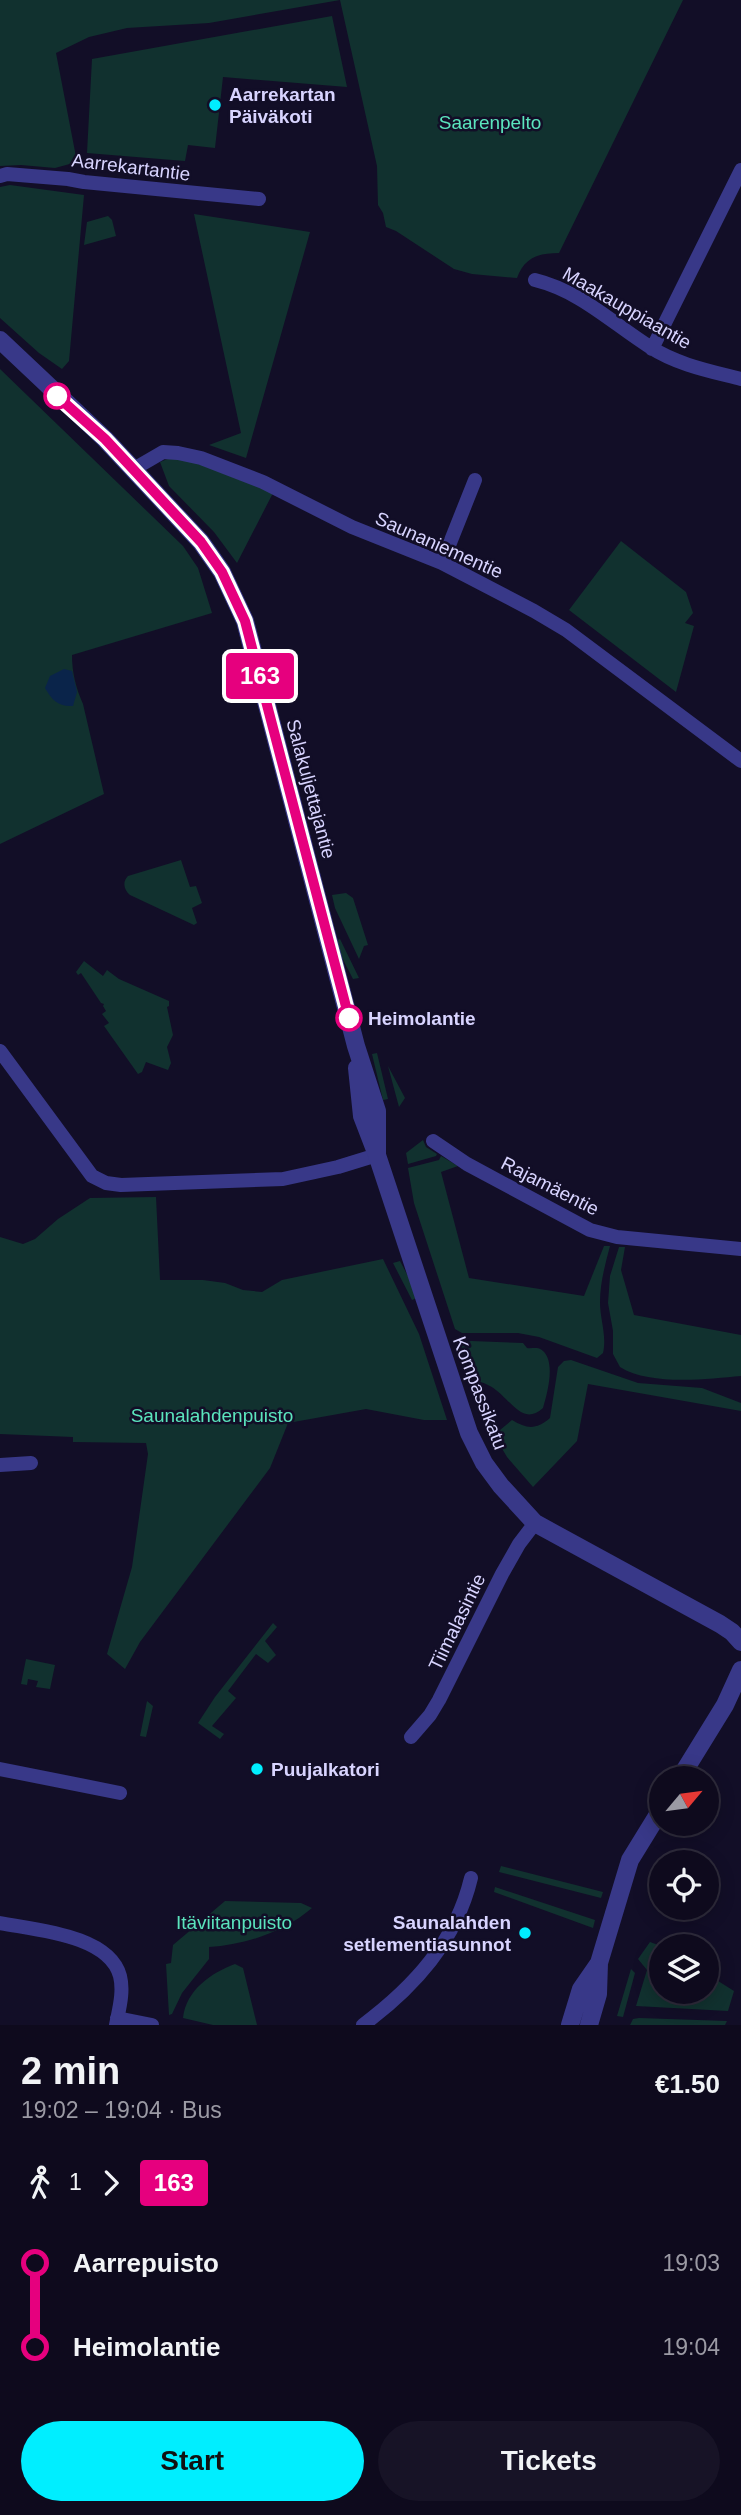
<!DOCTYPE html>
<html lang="en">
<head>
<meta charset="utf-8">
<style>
	:root { --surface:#0e0a1d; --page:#171326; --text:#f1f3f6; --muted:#9b9aa4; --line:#2e2b3b; --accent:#0ef }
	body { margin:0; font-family:Helvetica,sans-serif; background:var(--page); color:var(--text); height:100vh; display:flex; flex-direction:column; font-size:26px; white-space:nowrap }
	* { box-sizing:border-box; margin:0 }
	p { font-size:23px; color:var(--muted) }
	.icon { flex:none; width:38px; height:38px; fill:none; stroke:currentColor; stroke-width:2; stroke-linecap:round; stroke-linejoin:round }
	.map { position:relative; height:2025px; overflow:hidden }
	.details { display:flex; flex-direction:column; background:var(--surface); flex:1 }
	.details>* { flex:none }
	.badge { padding:0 14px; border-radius:5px; font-size:24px; line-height:46px }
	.needle { width:46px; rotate:61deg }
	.fabs { position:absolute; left:649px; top:1766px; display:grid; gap:14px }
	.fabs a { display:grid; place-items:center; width:70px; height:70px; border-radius:50%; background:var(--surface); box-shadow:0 4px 18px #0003,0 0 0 2px var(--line); font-size:35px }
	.map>.badge { position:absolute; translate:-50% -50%; box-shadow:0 0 0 4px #fff }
	.legs { display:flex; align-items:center; gap:10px; height:77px; padding:0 21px; font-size:23px }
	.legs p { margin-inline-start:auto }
	.summary { display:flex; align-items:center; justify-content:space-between; height:119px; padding:0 21px }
	h1 { font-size:38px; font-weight:800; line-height:52px }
	.primary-button { display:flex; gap:14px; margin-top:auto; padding:14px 21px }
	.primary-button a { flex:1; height:80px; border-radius:42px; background:var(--accent); color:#111; font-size:28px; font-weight:800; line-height:80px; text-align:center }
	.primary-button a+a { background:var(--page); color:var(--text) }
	ul { padding:0 21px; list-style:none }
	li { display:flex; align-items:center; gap:24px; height:84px; font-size:26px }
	li i { display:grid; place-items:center; width:10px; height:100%; margin:0 9px; background:currentColor }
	li i::after { content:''; width:18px; height:18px; margin:-9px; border:5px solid; border-radius:50%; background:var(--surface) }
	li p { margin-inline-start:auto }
	li:first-child i { background:linear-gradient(#0000 50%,currentColor 0) }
	li:last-child i { background:linear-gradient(currentColor 50%,#0000 0) }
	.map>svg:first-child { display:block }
	.green { fill:#11312f }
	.water { fill:#0a244a }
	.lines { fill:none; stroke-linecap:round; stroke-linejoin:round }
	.minor { stroke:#383888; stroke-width:14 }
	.tertiary { stroke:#383888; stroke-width:18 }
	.line-1-casing { stroke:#fff; stroke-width:16 }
	.line-1 { stroke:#e6007e; stroke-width:10 }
	.poi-dot { fill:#0ef; stroke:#120e27; stroke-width:2.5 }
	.stop-1-dot { fill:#fff; stroke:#e6007e; stroke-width:3.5 }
	.labels { text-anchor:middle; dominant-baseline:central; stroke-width:5; stroke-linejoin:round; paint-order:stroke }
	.poi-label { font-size:19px; font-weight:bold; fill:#d8d4ff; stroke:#120e27; text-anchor:start }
	.park-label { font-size:19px; fill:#5be4bd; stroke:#120e27 }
	.street-label { font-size:19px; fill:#d8d4ff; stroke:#120e27 }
	.stop-label { font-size:19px; font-weight:bold; fill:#d8d4ff; stroke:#120e27; text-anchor:start }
</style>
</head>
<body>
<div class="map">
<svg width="741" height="2025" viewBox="0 0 741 2025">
	<rect width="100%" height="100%" fill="#120e27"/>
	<path class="green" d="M 0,0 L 683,0 L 559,253 C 538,253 524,258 517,278 L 472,274 L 454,269 L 396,231 L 386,227 L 383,213 L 378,205 L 377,166 L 340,0 L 209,23 L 127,28 L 89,37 L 56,53 L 77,162 L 55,168 L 21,165 L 0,166 Z
		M 332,16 L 347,87 L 223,77 L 215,148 L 188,145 L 185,161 L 87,153 L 92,59 Z
		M 10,185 L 84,195 L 69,361 L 62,369 L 39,353 L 0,318 L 0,187 Z
		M 194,214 L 310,232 L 246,458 L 209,445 L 241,433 Z
		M 108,216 L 112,220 L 116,236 L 84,245 L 87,222 Z
		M 0,369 L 183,546 L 198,568 L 212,613 L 72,655 C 72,673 76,688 83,704 L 104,794 L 0,844 Z
		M 175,456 L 237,477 L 273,493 L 237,563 L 214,532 L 169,486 L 160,462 Z
		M 621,541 L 686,592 L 693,613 L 685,623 L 694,626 L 676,692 L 569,610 Z
		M 181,860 L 190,887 L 196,886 L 202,903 L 192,908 L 197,923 L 194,925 L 130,895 C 124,890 122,882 128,876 Z
		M 346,893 L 353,898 L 368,945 L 364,946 L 359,959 L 335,908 L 332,895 Z
		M 340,939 L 359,978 L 353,979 L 336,946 L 335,941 Z
		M 84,961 L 103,976 L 107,970 L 119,979 L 169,1001 L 169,1006 L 167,1007 L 173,1035 L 167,1047 L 171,1063 L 168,1070 L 146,1062 L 142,1072 L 138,1074 L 104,1026 L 109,1023 L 102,1014 L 106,1011 L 103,1006 L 104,1004 L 101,1003 L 81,973 L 78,975 L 76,972 Z
		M 377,1053 L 388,1099 L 383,1100 L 372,1054 Z
		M 388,1066 L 405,1098 L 399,1107 Z
		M 423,1140 L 426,1147 L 437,1154 L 436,1156 L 408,1164 L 406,1153 Z
		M 441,1156 L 458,1166 L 441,1172 L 469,1278 L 584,1296 L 604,1246 L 610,1246 C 605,1265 600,1283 600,1302 C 600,1320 607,1335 603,1353 L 597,1358 L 539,1337 L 518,1333 L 462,1333 L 455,1329 L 414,1203 L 408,1168 L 439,1160 Z
		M 156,1197 L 160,1280 L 203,1280 L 225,1283 L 243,1290 L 262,1292 L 282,1280 L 383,1259 L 419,1334 L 447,1420 L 424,1420 L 366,1409 L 288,1423 L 270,1468 L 140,1642 L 125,1669 L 107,1654 L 132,1567 L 148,1454 L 146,1443 L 73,1442 L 73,1437 L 0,1434 L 0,1237 L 23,1244 L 35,1239 L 58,1219 L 90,1198 Z
		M 619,1247 L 625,1247 L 621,1270 L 634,1315 L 741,1335 L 741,1376 C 707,1379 650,1386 620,1367 L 613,1354 L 613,1331 L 608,1303 L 610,1276 Z
		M 400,1261 L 419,1297 L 412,1300 L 393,1263 Z
		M 471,1341 L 523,1343 L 527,1348 C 532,1349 538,1346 543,1351 C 556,1363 547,1394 543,1408 C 516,1432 507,1381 472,1381 L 460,1344 Z
		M 571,1360 L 638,1383 L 702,1388 L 741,1403 L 741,1411 L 588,1384 L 577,1441 L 533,1487 L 507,1457 L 494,1435 L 512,1420 C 527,1429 536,1430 550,1418 L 558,1367 L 564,1361 Z
		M 273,1623 L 277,1627 L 265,1641 L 276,1655 L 268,1663 L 256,1654 L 228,1691 L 236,1698 L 212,1726 L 224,1734 L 220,1739 L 198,1723 L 215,1697 Z
		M 26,1659 L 55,1665 L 50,1689 L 36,1687 L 38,1681 L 28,1679 L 27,1685 L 21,1684 Z
		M 147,1701 L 153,1706 L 146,1737 L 140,1736 Z
		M 501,1866 L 603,1892 L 601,1898 L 499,1872 Z
		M 495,1887 L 595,1920 L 593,1928 L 494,1892 Z
		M 225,1901 L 301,1903 L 312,1908 C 284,1932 245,1945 209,1947 L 209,1959 L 182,1993 L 172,2014 L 169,2015 L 166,1964 L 171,1963 L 173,1945 Z
		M 650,1942 L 661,1946 L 662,1992 L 707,1992 L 707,1974 L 734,1991 L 728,2011 L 636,2006 L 647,1970 L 638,1959 Z
		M 235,1964 L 243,1968 L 257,2025 L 213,2025 L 183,2018 C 186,1990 211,1973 235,1964 Z
		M 631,1969 L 635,1973 L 623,2017 L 617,2016 Z
		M 639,2018 L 727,2021 L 725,2025 L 630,2025 L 633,2019 Z"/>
	<path class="water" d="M 64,669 L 72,671 L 77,692 L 73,706 C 58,707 52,700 45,688 L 50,676 Z"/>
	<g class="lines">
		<path class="minor" d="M 0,176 L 7,174 L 68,179 L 84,182 L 259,199
			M 535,280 C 580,291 612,323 650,347 C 678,365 710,371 741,379
			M 652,349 L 741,170
			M 132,470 L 163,452 L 178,453 L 201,458 L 263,482 L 352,527 L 442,563 L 534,611 L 566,630 L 741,761
			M 442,563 L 475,480
			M 0,1051 L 92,1176 L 106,1183 L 121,1185 L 283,1179 L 338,1167 L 377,1155
			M 433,1141 L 467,1164 L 590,1230 L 617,1237 L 741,1249
			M 0,1465 L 31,1463
			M 411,1737 L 430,1715 L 439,1700 L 502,1574 L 519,1544 L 535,1523
			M 0,1769 L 120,1793
			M 0,1923 C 36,1930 109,1935 120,1976 C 124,1992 119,2009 116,2025
			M 117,2018 L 152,2025
			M 363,2025 C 414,1987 456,1941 471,1878"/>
		<path class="tertiary" d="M 0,340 L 105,439 L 201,542 L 222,572 L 245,621 L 356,1046 L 377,1111 L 377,1155
			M 357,1068 L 362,1116 L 377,1155 L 469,1433 L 484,1463 L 501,1486 L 535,1523 L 720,1624 L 732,1632 L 741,1642
			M 680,1778 L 725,1705 L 741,1670
			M 570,2025 L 581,1989 L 599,1963
			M 589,2025 L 598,1994 L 599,1963 L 630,1860 L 662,1808"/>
	</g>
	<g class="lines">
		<g class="line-1-casing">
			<path id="line-1" d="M 57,396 L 105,439 L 201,542 L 222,572 L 245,621 L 349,1018"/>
		</g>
		<use href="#line-1" class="line-1"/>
	</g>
	<g class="poi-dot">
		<circle cx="215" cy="105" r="7"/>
		<circle cx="257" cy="1769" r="7"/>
		<circle cx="525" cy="1933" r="7"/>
	</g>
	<g class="stop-1-dot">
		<circle cx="57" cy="396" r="12"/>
		<circle cx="349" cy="1018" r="12"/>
	</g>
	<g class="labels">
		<g class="poi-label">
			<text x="229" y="94">Aarrekartan<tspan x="229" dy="22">Päiväkoti</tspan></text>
			<text x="271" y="1769">Puujalkatori</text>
			<text x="511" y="1922" text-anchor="end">Saunalahden<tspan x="511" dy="22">setlementiasunnot</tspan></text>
		</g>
		<g class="park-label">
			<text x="490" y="122">Saarenpelto</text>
			<text x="212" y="1415">Saunalahdenpuisto</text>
			<text x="234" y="1922">Itäviitanpuisto</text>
		</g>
		<g class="street-label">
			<text transform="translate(131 167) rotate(7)">Aarrekartantie</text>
			<text transform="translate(627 308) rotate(30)">Maakauppiaantie</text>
			<text transform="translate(439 545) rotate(24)">Saunaniementie</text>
			<text transform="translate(311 789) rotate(75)">Salakuljettajantie</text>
			<text transform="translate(550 1186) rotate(27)">Rajamäentie</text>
			<text transform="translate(480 1393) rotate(69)">Kompassikatu</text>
			<text transform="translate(457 1622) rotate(-64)">Tiimalasintie</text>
		</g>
		<g class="stop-label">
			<text x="368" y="1018">Heimolantie</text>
		</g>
	</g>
</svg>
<div class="fabs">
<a><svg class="needle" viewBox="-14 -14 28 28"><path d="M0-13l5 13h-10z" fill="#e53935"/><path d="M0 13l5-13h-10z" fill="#9b9aa4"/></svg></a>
<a><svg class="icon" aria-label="locate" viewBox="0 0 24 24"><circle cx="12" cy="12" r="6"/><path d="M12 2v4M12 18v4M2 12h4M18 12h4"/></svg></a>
<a><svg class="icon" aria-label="layers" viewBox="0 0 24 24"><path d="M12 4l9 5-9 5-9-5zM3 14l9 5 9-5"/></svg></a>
</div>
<b class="badge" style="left:260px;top:676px;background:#e6007e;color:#fff">163</b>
</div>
<section class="details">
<div class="summary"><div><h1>2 min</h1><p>19:02 – 19:04 · Bus</p></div><b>€1.50</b></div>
<div class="legs"><svg class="icon" aria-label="walk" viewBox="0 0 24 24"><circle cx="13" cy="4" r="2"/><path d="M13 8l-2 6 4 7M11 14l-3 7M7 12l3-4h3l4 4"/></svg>1<svg class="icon" aria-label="forward" viewBox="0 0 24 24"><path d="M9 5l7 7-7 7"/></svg><b class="badge" style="background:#e6007e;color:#fff">163</b></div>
<ul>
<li><i style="color:#e6007e"></i><b>Aarrepuisto</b><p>19:03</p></li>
<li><i style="color:#e6007e"></i><b>Heimolantie</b><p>19:04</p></li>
</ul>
<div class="primary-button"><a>Start</a><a>Tickets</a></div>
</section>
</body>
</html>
